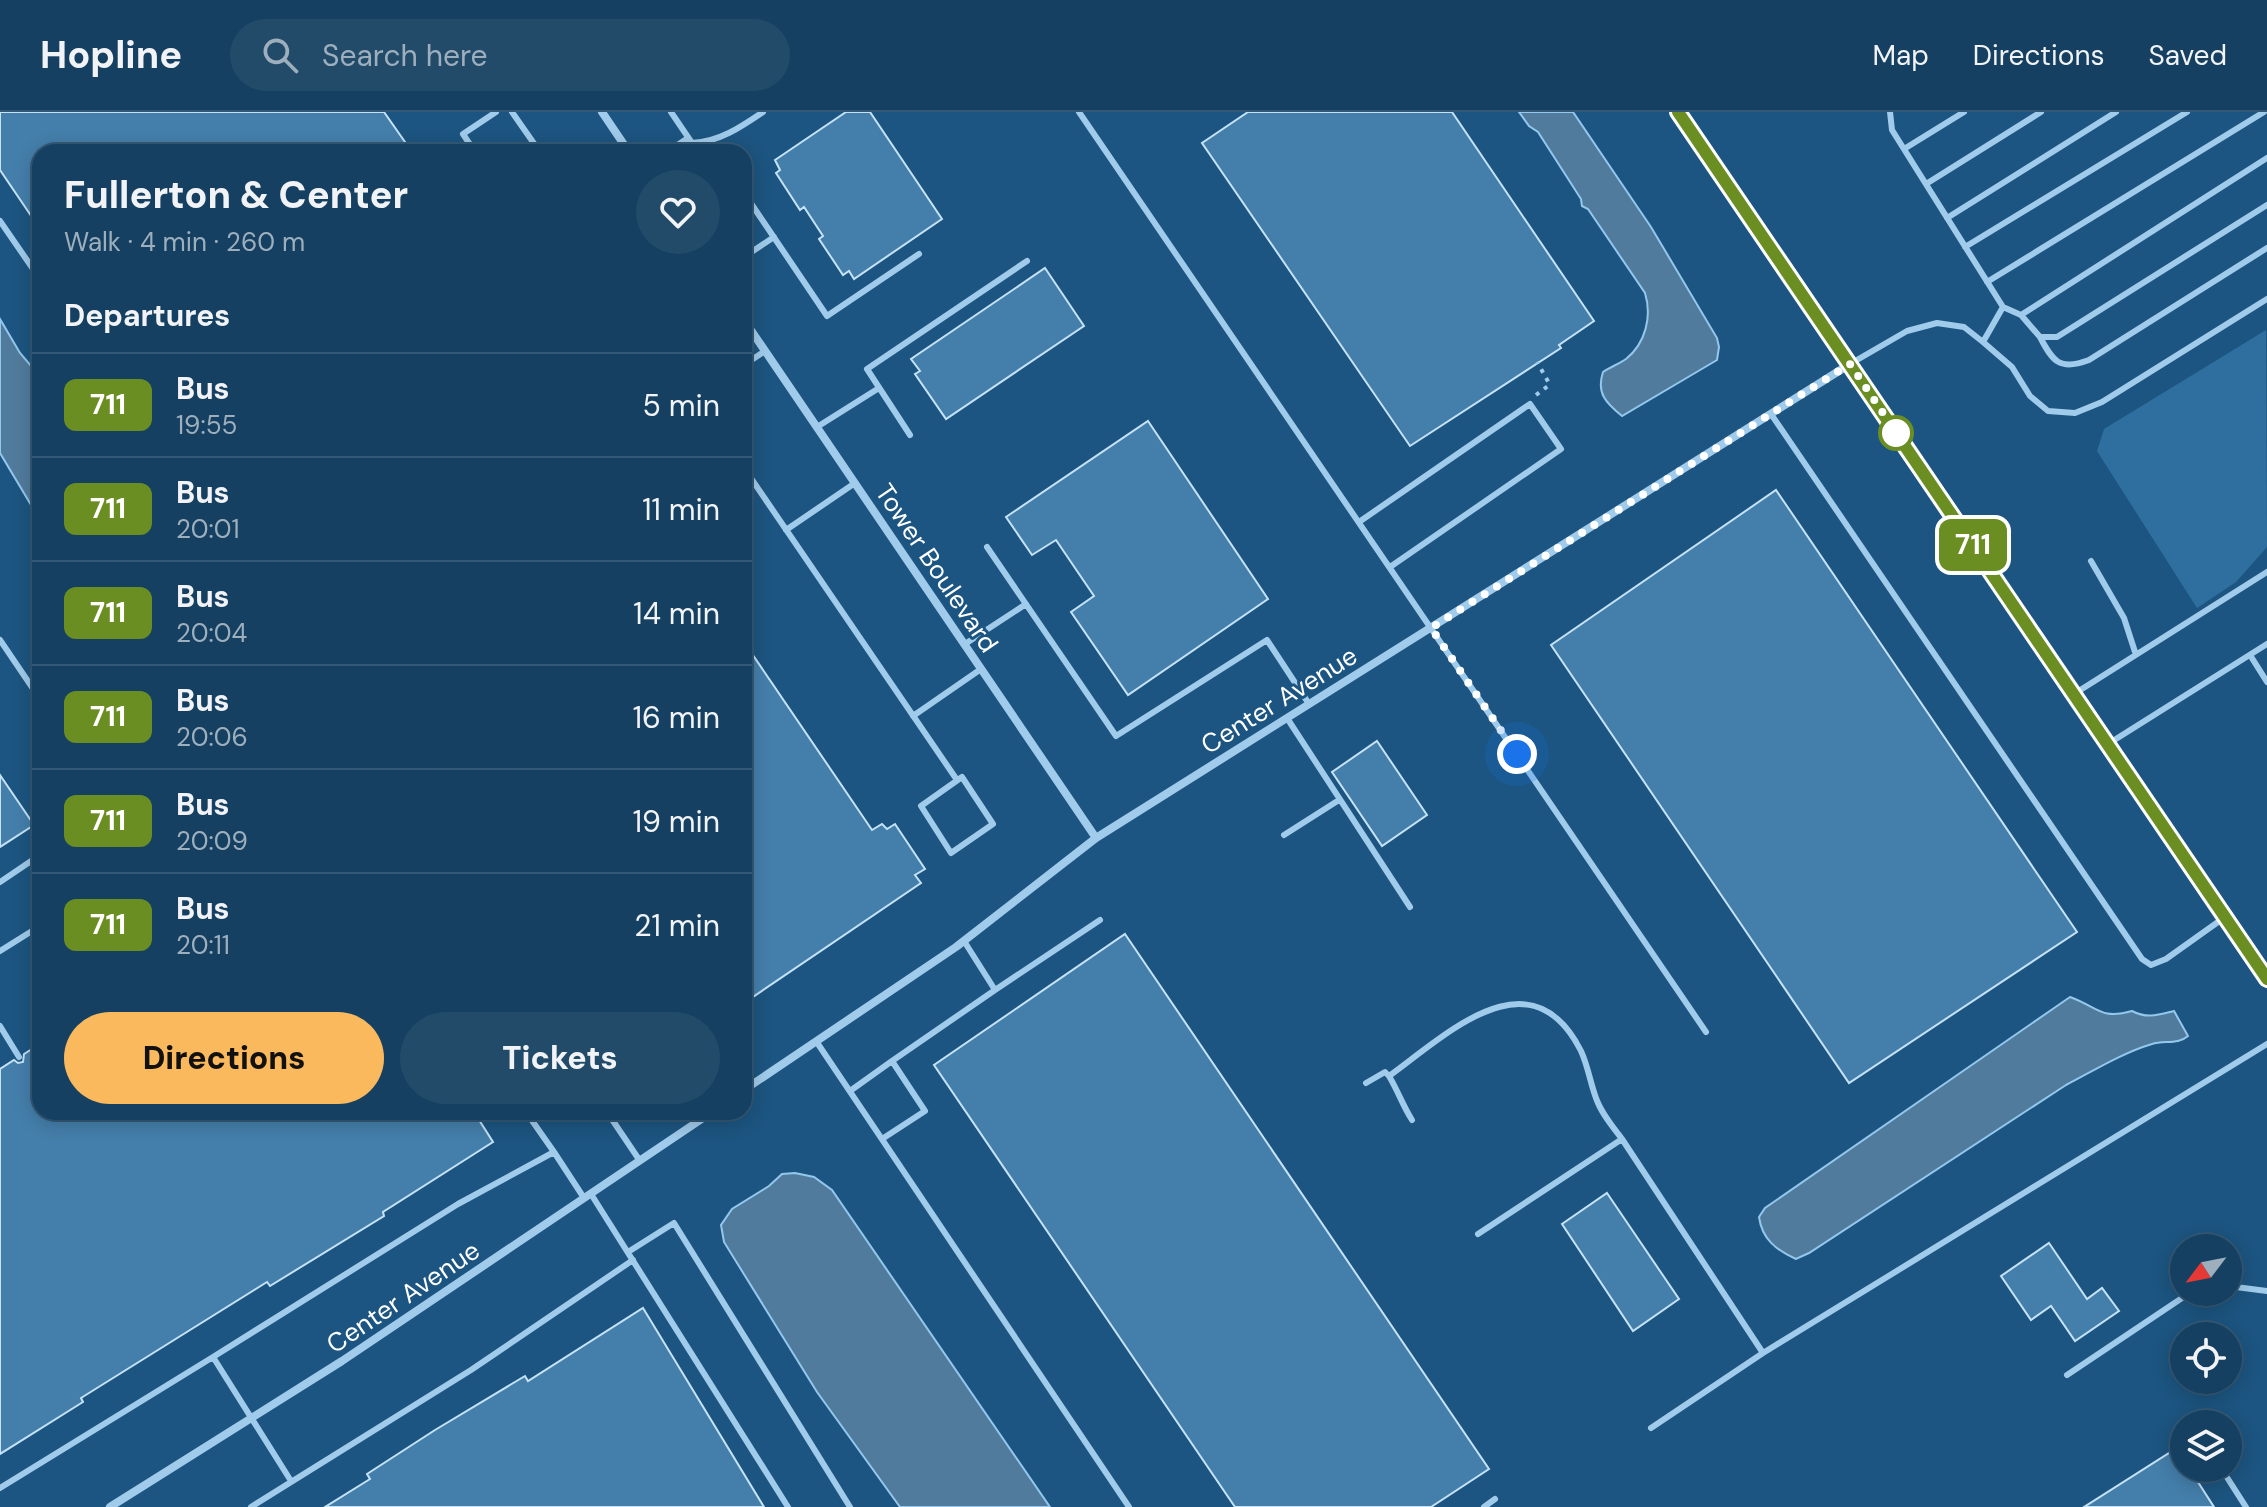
<!DOCTYPE html>
<html lang="en">
<head>
<meta charset="utf-8">
<style>
	:root { --surface:#154061; --page:#224b6a; --text:#f1f3f6; --muted:#9dafbd; --line:#345976; --accent:#fbb95d }
	body { margin:0; font-family:"DM Sans",sans-serif; background:var(--page); color:var(--text); height:100vh; display:flex; flex-direction:column; font-size:30px; white-space:nowrap }
	* { box-sizing:border-box; margin:0 }
	p { font-size:26px; color:var(--muted) }
	.icon { flex:none; width:44px; height:44px; fill:none; stroke:currentColor; stroke-width:2; stroke-linecap:round; stroke-linejoin:round }
	.map { position:relative; flex:1; overflow:hidden }
	.side { position:absolute; left:32px; top:32px; width:720px; height:976px; display:flex; flex-direction:column; background:var(--surface); border-radius:24px; box-shadow:0 4px 20px #0003,0 0 0 2px var(--line) }
	.side>* { flex:none }
	.badge { padding:0 16px; border-radius:12px; font-size:28px; line-height:52px }
	.needle { width:52px; rotate:238deg }
	.tools { position:absolute; left:2170px; top:1122px; display:grid; gap:16px }
	.tools a { display:grid; place-items:center; width:72px; height:72px; border-radius:50%; background:var(--surface); box-shadow:0 4px 20px #0003,0 0 0 2px var(--line); font-size:40px }
	.you { position:absolute; width:40px; height:40px; margin:-20px; border:6px solid #fff; border-radius:50%; background:#1a73e8; box-shadow:0 0 0 12px #1a73e833 }
	.map>.badge { position:absolute; translate:-50% -50%; box-shadow:0 0 0 4px #fff }
	h2 { padding:0 32px; font-size:30px; line-height:72px }
	.round { display:grid; place-items:center; flex:none; width:84px; height:84px; border-radius:42px; background:var(--page) }
	.overview { display:flex; align-items:center; justify-content:space-between; height:136px; padding:0 32px }
	h1 { font-size:38px; font-weight:800; line-height:60px }
	.cta { display:flex; gap:16px; margin-top:auto; padding:16px 32px }
	.cta a { flex:1; height:92px; border-radius:48px; background:var(--accent); color:#111; font-size:32px; font-weight:800; line-height:92px; text-align:center }
	.cta a+a { background:var(--page); color:var(--text) }
	ul { padding:0; list-style:none }
	li { display:flex; align-items:center; gap:24px; height:104px; padding:0 32px; border-top:2px solid var(--line) }
	li div { flex:1 }
	li b { display:block; font-size:30px }
	li em { font-style:normal }
	li .badge { min-width:88px; font-weight:700; text-align:center }
	header { display:flex; align-items:center; gap:48px; box-sizing:border-box; height:112px; padding:0 40px; background:var(--surface); border-bottom:2px solid var(--line) }
	header strong { font-size:38px }
	nav { display:flex; gap:44px; margin-inline-start:auto; font-size:28px }
	.search { width:560px; height:72px; background:var(--page); display:flex; align-items:center; gap:20px; box-sizing:border-box; padding:0 28px; border-radius:44px; color:var(--muted); font-size:30px }
	.map>svg:first-child { display:block }
	.pitch { fill:#2f6fa0 }
	.water { fill:#517b9c; stroke:#93c8ec; stroke-width:2 }
	.building { fill:#447fab; stroke:#c5e2f7; stroke-width:2 }
	.lines { fill:none; stroke-linecap:round; stroke-linejoin:round }
	.path { stroke:#a0cbea; stroke-width:4; stroke-dasharray:4 6; stroke-linecap:butt }
	.service { stroke:#a0cbea; stroke-width:6 }
	.minor { stroke:#a0cbea; stroke-width:8 }
	.line-casing { stroke:#fff; stroke-width:18 }
	.line { stroke:#6b8e23; stroke-width:12 }
	.walk { stroke:#fff; stroke-width:8; stroke-dasharray:0 14.4 }
	.stop-dot { fill:#fff; stroke:#6b8e23; stroke-width:4 }
	.labels { text-anchor:middle; dominant-baseline:central; stroke-width:6; stroke-linejoin:round; paint-order:stroke }
	.street-label { font-size:26px; fill:#fff; stroke:#1c5581 }
</style>
</head>
<body>
<header>
<strong>Hopline</strong>
<div class="search"><svg class="icon" aria-label="search" viewBox="0 0 24 24"><circle cx="10" cy="10" r="6"/><path d="M15 15l6 6"/></svg>Search here</div>
<nav><a>Map</a><a>Directions</a><a>Saved</a></nav>
</header>
<div class="map">
<svg width="2267" height="1395" viewBox="0 0 2267 1395">
	<rect width="100%" height="100%" fill="#1c5581"/>
	<path class="pitch" d="M 2266,218 L 2267,435 L 2236,470 L 2197,496 L 2097,339 L 2104,317 Z"/>
	<path class="water" d="M 1519,0 L 1573,0 L 1651,115 L 1717,226 L 1719,235 L 1717,248 L 1622,304 C 1606,291 1596,281 1603,260 C 1610,255 1619,252 1626,247 C 1646,231 1652,204 1645,181 L 1588,97 L 1582,94 L 1581,87 L 1538,20 L 1529,14 Z
		M 0,207 L 20,241 L 32,255 L 40,274 L 40,408 L 0,341 Z
		M 2070,885 C 2098,895 2100,908 2132,899 C 2147,907 2158,903 2174,899 L 2188,924 C 2178,933 2164,928 2152,932 C 2122,941 2093,959 2066,973 L 1809,1141 L 1796,1147 C 1776,1138 1762,1127 1759,1105 L 1765,1096 Z
		M 795,1061 L 814,1065 L 832,1078 L 1050,1395 L 900,1395 L 817,1280 L 724,1130 L 721,1113 L 732,1097 L 769,1074 L 782,1062 Z"/>
	<path class="building" d="M 0,0 L 384,0 L 412,40 L 40,40 L 40,117 L 0,58 Z
		M 846,0 L 870,0 L 942,107 L 854,167 L 849,159 L 843,163 L 819,127 L 823,124 L 804,95 L 800,98 L 776,61 L 780,58 L 775,48 Z
		M 1248,0 L 1452,0 L 1594,209 L 1559,233 L 1561,236 L 1410,334 L 1202,31 Z
		M 1045,156 L 1084,214 L 946,307 L 915,262 L 920,259 L 911,247 Z
		M 1148,309 L 1268,487 L 1128,583 L 1071,500 L 1094,484 L 1056,428 L 1032,443 L 1006,405 Z
		M 1776,378 L 2077,820 L 1849,971 L 1551,533 Z
		M 744,530 L 872,718 L 882,712 L 887,717 L 895,712 L 925,757 L 915,763 L 921,771 L 744,891 Z
		M 1377,629 L 1427,703 L 1382,734 L 1332,660 Z
		M 0,663 L 34,713 L 0,735 Z
		M 1125,822 L 1489,1357 L 1431,1395 L 1235,1395 L 934,953 Z
		M 40,932 L 40,1000 L 474,1000 L 493,1030 L 383,1100 L 384,1104 L 270,1174 L 267,1170 L 81,1286 L 83,1290 L 0,1342 L 0,957 L 14,948 L 18,951 L 23,950 L 24,942 Z
		M 1607,1081 L 1679,1187 L 1633,1219 L 1562,1112 Z
		M 2049,1131 L 2087,1187 L 2102,1176 L 2119,1199 L 2075,1229 L 2051,1194 L 2031,1208 L 2001,1164 Z
		M 643,1196 L 764,1395 L 325,1395 L 370,1367 L 367,1362 L 435,1318 L 525,1264 L 528,1269 Z
		M 2177,1336 L 2184,1348 L 2184,1356 L 2189,1356 L 2214,1395 L 2084,1395 Z"/>
	<g class="lines">
		<path class="path" d="M 1536,283 L 1548,274 L 1549,271 L 1537,250"/>
		<path class="service" d="M 512,0 L 535,33 L 525,40
			M 671,0 L 692,31 C 719,30 741,15 763,0
			M 1079,0 L 1706,920
			M 1890,0 L 1892,18 L 2003,195 L 1983,230
			M 1904,37 L 1964,0
			M 475,40 L 463,22 L 496,0
			M 667,40 L 688,26
			M 1926,72 L 2041,0
			M 744,81 L 827,204 L 919,142
			M 1947,106 L 2116,0
			M 0,109 L 40,167
			M 1965,135 L 2187,0
			M 744,145 L 774,125
			M 1987,170 L 2264,0
			M 2003,195 L 2021,203 L 2267,46
			M 2021,203 L 2040,225 L 2057,225 L 2267,93
			M 2040,225 C 2053,250 2060,259 2089,248 L 2267,136
			M 1850,252 L 1907,219 L 1937,211 L 1964,215 L 1983,230 L 2012,255 L 2030,284 L 2048,299 L 2075,301 L 2102,290 L 2267,187
			M 744,253 L 765,239
			M 1771,302 L 2142,847 L 2151,853 L 2166,847 L 2225,805
			M 817,315 L 879,276
			M 910,323 L 867,257 L 1027,149
			M 744,356 L 957,668
			M 1359,410 L 1530,292 L 1561,337 L 1390,455
			M 786,418 L 855,371
			M 987,435 L 1116,624 L 1267,528 L 1309,592
			M 2091,449 L 2124,506 L 2136,543
			M 0,528 L 40,587
			M 965,532 L 1026,492
			M 2250,543 L 2267,570
			M 2074,582 L 2267,460
			M 913,604 L 981,557
			M 1287,606 L 1410,795
			M 2108,632 L 2267,532
			M 962,665 L 993,712 L 951,741 L 921,694 Z
			M 1284,723 L 1339,688
			M 0,770 L 40,743
			M 0,839 L 40,814
			M 995,878 L 1100,808
			M 0,914 L 19,945
			M 816,929 L 1129,1395
			M 892,949 L 995,878 L 964,829
			M 1389,964 C 1398,979 1403,994 1412,1008
			M 1366,971 L 1385,960 L 1389,964 C 1447,922 1531,840 1581,939 C 1588,954 1590,970 1596,986 C 1601,1001 1613,1015 1622,1027
			M 850,979 L 892,949 L 925,999 L 882,1027
			M 526,1000 L 554,1040
			M 607,1000 L 640,1049
			M 591,1082 L 788,1395
			M 1478,1122 L 1622,1027 L 1763,1241
			M 628,1140 L 674,1111 L 850,1395
			M 2228,1174 L 2267,1179
			M 2067,1263 L 2191,1180
			M 1651,1316 L 1763,1241 L 2267,932
			M 2221,1356 L 2246,1395
			M 291,1369 L 213,1245 L 458,1092 L 554,1040 L 584,1086
			M 0,1376 L 213,1245
			M 251,1395 L 471,1258 L 633,1148
			M 1484,1395 L 1495,1387"/>
		<path class="minor" d="M 602,0 L 629,40
			M 1678,0 L 2267,867
			M 744,208 L 1096,726
			M 744,978 L 956,835 L 1096,726 L 1850,252
			M 110,1395 L 342,1249 L 712,1000"/>
	</g>
	<g class="lines">
		<g class="line-casing">
			<path id="line" d="M 1678,0 L 2267,867"/>
		</g>
		<use href="#line" class="line"/>
		<path class="walk" d="M 1517,642 L 1431,516 L 1850,252 L 1902,329 L 1896,321"/>
	</g>
	<circle class="stop-dot" cx="1896" cy="321" r="16"/>
	<g class="labels">
		<g class="street-label">
			<text transform="translate(937 456) rotate(56)">Tower Boulevard</text>
			<text transform="translate(1279 588) rotate(-32)">Center Avenue</text>
			<text transform="translate(403 1185) rotate(-34)">Center Avenue</text>
		</g>
	</g>
</svg>
<div class="tools">
<a><svg class="needle" viewBox="-14 -14 28 28"><path d="M0-13l5 13h-10z" fill="#e53935"/><path d="M0 13l5-13h-10z" fill="#9dafbd"/></svg></a>
<a><svg class="icon" aria-label="locate" viewBox="0 0 24 24"><circle cx="12" cy="12" r="6"/><path d="M12 2v4M12 18v4M2 12h4M18 12h4"/></svg></a>
<a><svg class="icon" aria-label="layers" viewBox="0 0 24 24"><path d="M12 4l9 5-9 5-9-5zM3 14l9 5 9-5"/></svg></a>
</div>
<div class="you" style="left:1517px;top:642px"></div>
<b class="badge" style="left:1973px;top:433px;background:#6b8e23;color:#fff">711</b>
<section class="side">
<div class="overview"><div><h1>Fullerton &amp; Center</h1><p>Walk · 4 min · 260 m</p></div><a class="round"><svg class="icon" aria-label="heart" viewBox="0 0 24 24"><path d="M12 20l-8-8c-3-5 5-10 8-4 3-6 11-1 8 4z"/></svg></a></div>
<h2>Departures</h2>
<ul>
<li><span class="badge" style="background:#6b8e23;color:#fff">711</span><div><b>Bus</b><p>19:55</p></div><em>5 min</em></li>
<li><span class="badge" style="background:#6b8e23;color:#fff">711</span><div><b>Bus</b><p>20:01</p></div><em>11 min</em></li>
<li><span class="badge" style="background:#6b8e23;color:#fff">711</span><div><b>Bus</b><p>20:04</p></div><em>14 min</em></li>
<li><span class="badge" style="background:#6b8e23;color:#fff">711</span><div><b>Bus</b><p>20:06</p></div><em>16 min</em></li>
<li><span class="badge" style="background:#6b8e23;color:#fff">711</span><div><b>Bus</b><p>20:09</p></div><em>19 min</em></li>
<li><span class="badge" style="background:#6b8e23;color:#fff">711</span><div><b>Bus</b><p>20:11</p></div><em>21 min</em></li>
</ul>
<div class="cta"><a>Directions</a><a>Tickets</a></div>
</section>
</div>
</body>
</html>
